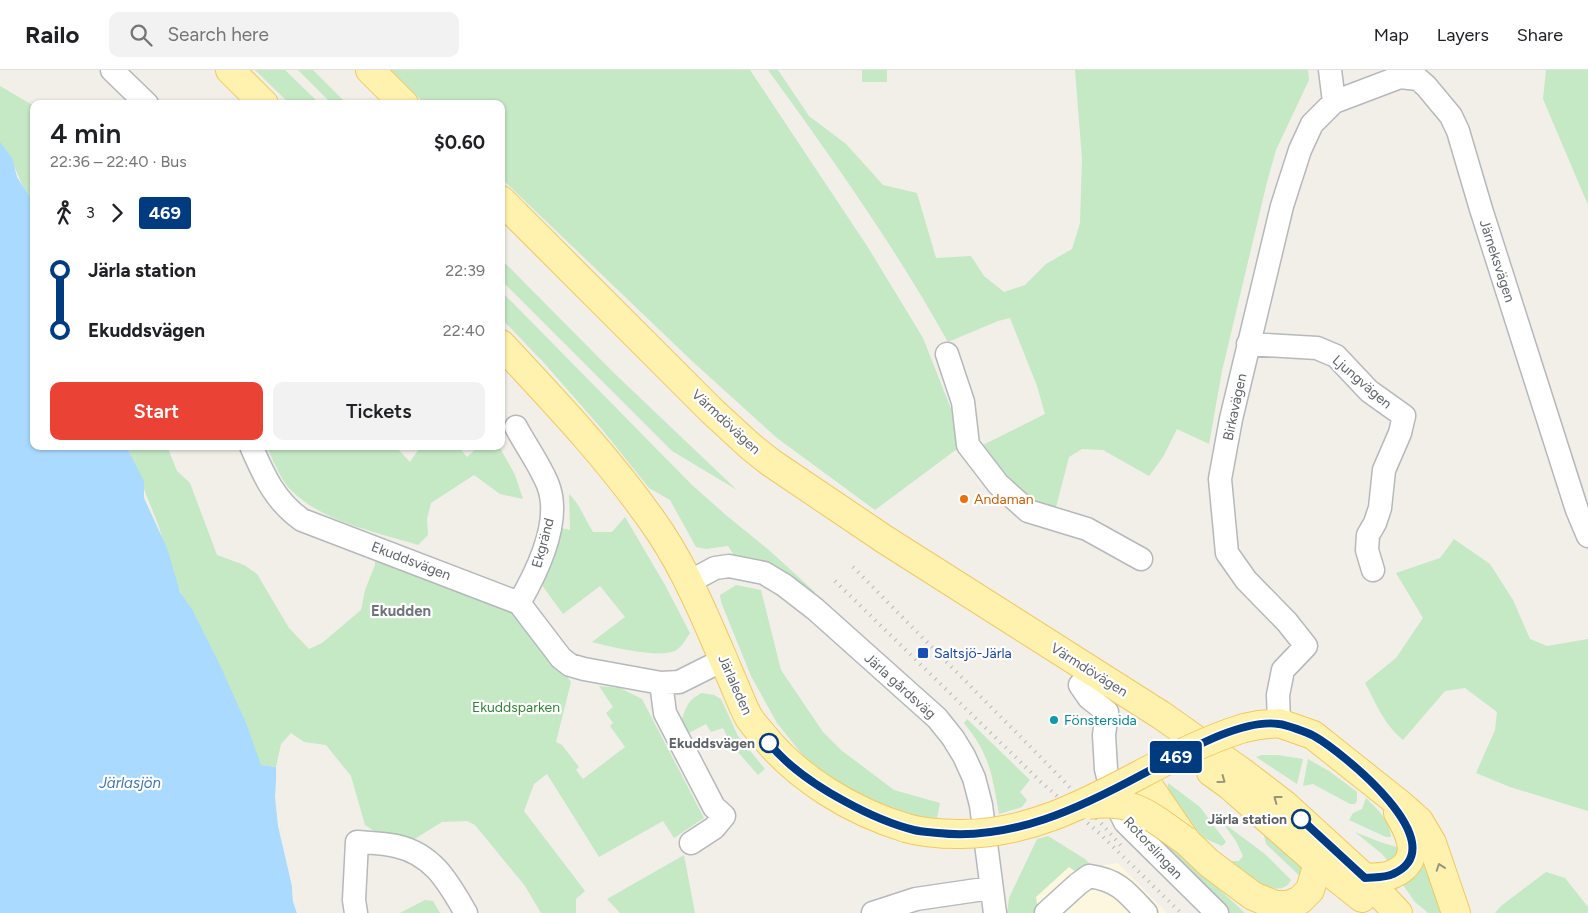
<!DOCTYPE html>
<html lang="en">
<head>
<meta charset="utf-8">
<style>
	:root { --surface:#fff; --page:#f2f2f2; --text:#202124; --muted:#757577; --line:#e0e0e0; --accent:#ea4335 }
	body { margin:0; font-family:Figtree,sans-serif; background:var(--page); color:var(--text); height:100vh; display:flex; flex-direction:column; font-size:19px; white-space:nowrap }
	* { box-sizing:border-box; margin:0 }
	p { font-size:16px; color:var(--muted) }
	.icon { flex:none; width:28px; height:28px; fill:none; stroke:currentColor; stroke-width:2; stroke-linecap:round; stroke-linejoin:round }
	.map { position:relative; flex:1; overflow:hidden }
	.details { position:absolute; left:30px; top:30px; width:475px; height:350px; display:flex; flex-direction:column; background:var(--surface); border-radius:10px; box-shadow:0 1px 4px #0004 }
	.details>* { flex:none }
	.badge { padding:0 10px; border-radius:4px; font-size:18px; line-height:32px }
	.map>.badge { position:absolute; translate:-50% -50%; box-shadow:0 0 0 2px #fff }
	.legs { display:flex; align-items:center; gap:8px; height:55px; padding:0 20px; font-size:16px }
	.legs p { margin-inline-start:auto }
	.head { display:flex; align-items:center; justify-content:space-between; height:85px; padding:0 20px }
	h1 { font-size:28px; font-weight:600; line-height:38px }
	.button { display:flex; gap:10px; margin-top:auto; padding:10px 20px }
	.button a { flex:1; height:58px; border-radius:10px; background:var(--accent); color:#fff; font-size:20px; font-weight:600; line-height:58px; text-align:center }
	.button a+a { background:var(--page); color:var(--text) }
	ul { padding:0 20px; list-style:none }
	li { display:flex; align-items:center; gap:18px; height:60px; font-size:19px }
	li i { display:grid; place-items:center; width:8px; height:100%; margin:0 6px; background:currentColor }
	li i::after { content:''; width:12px; height:12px; margin:-6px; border:4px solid; border-radius:50%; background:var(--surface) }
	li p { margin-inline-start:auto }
	li:first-child i { background:linear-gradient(#0000 50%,currentColor 0) }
	li:last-child i { background:linear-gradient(currentColor 50%,#0000 0) }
	header { display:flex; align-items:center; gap:30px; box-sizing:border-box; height:70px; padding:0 25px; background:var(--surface); border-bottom:1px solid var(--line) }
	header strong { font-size:24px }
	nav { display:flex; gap:28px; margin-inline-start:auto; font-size:18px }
	.search { width:350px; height:45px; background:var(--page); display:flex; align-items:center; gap:12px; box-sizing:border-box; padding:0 18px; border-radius:10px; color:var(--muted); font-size:19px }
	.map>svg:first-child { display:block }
	.commercial { fill:#fef7e0 }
	.green { fill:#c5e8c5 }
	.water { fill:#aadaff }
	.pier { fill:#f1efe8 }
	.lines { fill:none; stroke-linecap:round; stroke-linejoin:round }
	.minor-casing { stroke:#b5b8bc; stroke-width:25 }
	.major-casing { stroke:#f2c960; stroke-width:30 }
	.minor { stroke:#fff; stroke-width:22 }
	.major { stroke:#fff2af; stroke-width:28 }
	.rail { stroke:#b6b7b8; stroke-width:4; stroke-dasharray:1 6; stroke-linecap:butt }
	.major-bridge-casing { stroke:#f2c960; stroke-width:30; stroke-linecap:butt }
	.major-bridge { stroke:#fff2af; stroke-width:28 }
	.oneway { stroke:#979581 }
	.line-1-casing { stroke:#fff; stroke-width:11 }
	.line-1 { stroke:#003b80; stroke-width:8 }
	.food-dot { fill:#e8710a; stroke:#fff; stroke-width:2 }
	.transit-dot { fill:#1a4fb4; stroke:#fff; stroke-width:2 }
	.culture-dot { fill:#0f9aa8; stroke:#fff; stroke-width:2 }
	.stop-1-dot { fill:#fff; stroke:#003b80; stroke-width:2.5 }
	.labels { text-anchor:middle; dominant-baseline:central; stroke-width:4.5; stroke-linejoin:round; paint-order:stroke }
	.street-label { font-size:14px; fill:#5f6368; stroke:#fff }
	.food-label { font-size:14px; fill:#c56008; stroke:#fff; text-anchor:start }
	.transit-label { font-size:14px; fill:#164399; stroke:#fff; text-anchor:start }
	.park-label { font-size:14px; fill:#348238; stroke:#fff }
	.culture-label { font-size:14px; fill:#0d838f; stroke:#fff; text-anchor:start }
	.stop-label { font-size:14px; font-weight:bold; fill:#5f6368; stroke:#fff; text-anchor:end }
	.neighbourhood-label { font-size:15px; font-weight:bold; fill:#70757a; stroke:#fff }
	.water-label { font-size:15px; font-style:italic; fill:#4174aa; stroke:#fff }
</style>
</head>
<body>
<header>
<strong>Railo</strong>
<div class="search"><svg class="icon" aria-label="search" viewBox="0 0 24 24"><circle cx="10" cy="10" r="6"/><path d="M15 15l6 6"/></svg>Search here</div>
<nav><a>Map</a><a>Layers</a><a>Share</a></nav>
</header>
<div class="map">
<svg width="1588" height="843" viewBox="0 0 1588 843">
	<rect width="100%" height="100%" fill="#f1efe8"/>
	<path class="commercial" d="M 1118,793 L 1167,843 L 1037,843 L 1038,840 L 1035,827 L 1069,796 L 1093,797 Z"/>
	<path class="green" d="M 255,0 L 285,0 L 320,34 L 290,34 Z
		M 298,0 L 313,0 L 347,34 L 332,34 Z
		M 391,0 L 750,0 L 869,179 L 923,268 L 959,359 L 957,379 L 875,440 L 777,368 L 692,291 L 501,108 L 501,34 L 425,34 Z
		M 768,0 L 778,0 L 809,46 L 846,74 L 883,115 L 917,123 L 936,188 L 971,186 L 984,206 L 1004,222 L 1025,215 L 1046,194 L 1072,179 L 1080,153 L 1082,89 L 1075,0 L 1308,0 L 1309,10 L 1276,80 L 1267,112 L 1222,301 L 1209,374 L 1177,359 L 1163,387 L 1149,406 L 1103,380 L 1082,379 L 1069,387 L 1055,441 L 1050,443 L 1014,420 L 983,375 L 1045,344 L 1037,316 L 1010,248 L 998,251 L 948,272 C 895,177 832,88 768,0 Z
		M 862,0 L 887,0 L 887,12 L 862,12 Z
		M 1546,0 L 1588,0 L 1588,135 L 1543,29 Z
		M 0,16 L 34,36 L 34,142 L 15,98 L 0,77 Z
		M 501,189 L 615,304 L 737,420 L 672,381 L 501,210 Z
		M 501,221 L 692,415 L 727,446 L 770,481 L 815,522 L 815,524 C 788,502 771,491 736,488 L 728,476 L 706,479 L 696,477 L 670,430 L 649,418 L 601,358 L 545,294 L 501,248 Z
		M 127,376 L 167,376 L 177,401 L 190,413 L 217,485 L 244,495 L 257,504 L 289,558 L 309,579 L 322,573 L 361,540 L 365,520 L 375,495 L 375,491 L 445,508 L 503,532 L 555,589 L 571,612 L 556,672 L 562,675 L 579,697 L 576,700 L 583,709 L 625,677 L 610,656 L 613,653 L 606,643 L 613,637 L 599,616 L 620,618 L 642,629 L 704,748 L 674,768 L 663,751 L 599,787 L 547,704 L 534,714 L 524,741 L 585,821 L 576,829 L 576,843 L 541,843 L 525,816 L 475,755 L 467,751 L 442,752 L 413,770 L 384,768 L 365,755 L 351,706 L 326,675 L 304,672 L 291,663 L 281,674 L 276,697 L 261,695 L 174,508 L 159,457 Z
		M 266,376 L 395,376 L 410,392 L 421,376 L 458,376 L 467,387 L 479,376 L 499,376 L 515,405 L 523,429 L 500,424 L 474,405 L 431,433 L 427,449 L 428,465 L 418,475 C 377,462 322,452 291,420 C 282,412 272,388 266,376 Z
		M 569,424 C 580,434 585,450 593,462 L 612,462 L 625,447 L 665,515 L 690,563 C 686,569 682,577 675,581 C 657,588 611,577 592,572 L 625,547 L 600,516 L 563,544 L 541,514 L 555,457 L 570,460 Z
		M 1454,469 L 1490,494 L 1513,530 L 1530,569 L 1547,576 L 1588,569 L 1588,741 L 1510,717 L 1476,703 L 1495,660 L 1497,642 L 1465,618 L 1445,621 L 1403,670 C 1383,653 1377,635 1365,613 L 1396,588 L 1423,548 L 1396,503 L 1440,488 Z
		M 736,515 L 761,520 L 781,600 L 823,662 L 841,680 L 894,720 L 940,733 L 937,748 L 911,746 L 888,738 L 848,719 L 805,688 L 777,653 L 751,606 L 721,532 L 720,525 Z
		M 702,623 L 714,625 L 721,629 L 738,666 L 765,699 L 758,705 L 731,674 L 723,658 L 711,662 L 706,654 L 687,664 L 681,652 C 686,638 687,630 702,623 Z
		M 967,649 L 1030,710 L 1020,722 L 1027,730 L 1022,737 L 999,744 C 992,704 990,685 964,653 Z
		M 1262,685 L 1278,685 L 1303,689 L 1297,714 L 1256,687 Z
		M 1308,689 L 1329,701 L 1357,722 L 1357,731 L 1355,734 L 1350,734 L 1313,714 L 1303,716 Z
		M 1168,713 L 1200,737 L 1226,772 L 1222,776 L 1206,769 L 1169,734 L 1167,726 Z
		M 1366,728 C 1377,739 1390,750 1391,767 L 1386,767 L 1349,750 L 1353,743 L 1362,739 Z
		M 1222,752 L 1265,784 L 1291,810 C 1279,834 1243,801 1231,791 L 1239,791 L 1243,786 L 1236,771 Z
		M 1355,762 L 1380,772 L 1403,779 L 1391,795 L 1382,784 Z
		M 1264,765 L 1303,798 L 1305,811 L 1266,774 Z
		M 1048,766 L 1085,789 L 1093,797 L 1079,804 L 1069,797 L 1036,827 L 1038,840 L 1037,843 L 1007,843 L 1009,828 L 1037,769 Z
		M 1160,769 L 1184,787 L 1245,843 L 1226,843 L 1165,782 Z
		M 1422,780 L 1449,843 L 1428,843 L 1415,832 L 1401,812 Z
		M 684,785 L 695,843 L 620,843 L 607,829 Z
		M 1546,802 L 1565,808 L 1588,837 L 1588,843 L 1495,843 L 1501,836 Z
		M 425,830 L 433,831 L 440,843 L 400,843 Z"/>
	<path class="water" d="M 0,72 L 12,88 L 17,107 L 34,134 L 34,376 L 126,376 L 144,411 L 144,428 L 167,478 L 180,522 L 193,541 L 219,593 L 246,653 L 261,695 L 276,697 L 277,735 L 292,816 L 293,831 L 297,843 L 0,843 Z"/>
	<path class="pier" d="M 277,695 L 279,697 L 278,727 L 281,756 L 294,815 L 295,830 L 300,843 L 297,843 L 293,831 L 292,816 L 278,756 L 275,727 Z"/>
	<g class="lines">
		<g class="minor-casing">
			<path id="minor" d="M 112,0 L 147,34
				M 1330,0 L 1334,32
				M 1248,274 L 1317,278 L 1336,286 L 1369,321 L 1404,346 L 1400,363 L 1384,400 L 1380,438 L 1375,453 L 1368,465 L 1367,480 L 1373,500
				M 947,284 L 963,332 L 968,375 L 998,414 L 1028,441 L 1087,459 L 1141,489
				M 516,357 C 526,376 540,395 548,415 C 562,451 537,502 519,533
				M 251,376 C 264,406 275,431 302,450 L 519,533 L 561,588 L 570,595 L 584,599 L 661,613 L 679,612 L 723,590
				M 689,512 L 715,498 L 729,496 L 764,503 L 784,515 L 815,539 L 937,648 L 953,668 L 964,686 L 974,708 L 981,735 L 995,843
				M 661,613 L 665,643 L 714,737 L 724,746 L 714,758 L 691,773
				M 1080,615 L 1089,628 L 1107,642 L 1104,665 L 1106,699 L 1113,728 L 1125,752 L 1217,843
				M 1279,653 L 1278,625 L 1283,600 L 1306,576 L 1287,552 L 1246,510 L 1227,483 L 1220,409 L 1231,349 L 1282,136 L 1300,80 L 1312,54 L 1334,32 L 1400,7 L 1418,9 L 1426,16 L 1451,46 L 1458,61 L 1481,139 L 1577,440 L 1588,466
				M 356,843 L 354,830 L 357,772 C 370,773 383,773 396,776 C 433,784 448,812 466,843
				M 873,843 L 916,829 L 991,818
				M 1046,843 L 1078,814 L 1089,806 C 1118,810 1127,822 1146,843"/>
		</g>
		<g class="major-casing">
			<path id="major" d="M 230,0 L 264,34
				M 370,0 L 404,34
				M 501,130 L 712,341 L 750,376 L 770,392 L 884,469 L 1161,645 L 1242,702 L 1285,735 L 1365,808 L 1398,843
				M 501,274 C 557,334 614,394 660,462 C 689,506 709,556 730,605 C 736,618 741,633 748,646 C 752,653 758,659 762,664 C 798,709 851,741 906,758
				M 1244,658 L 1259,655 L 1279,653 L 1313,665 L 1401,735 L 1419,751 L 1432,773 L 1456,843
				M 1211,702 L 1229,715 L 1318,793 L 1362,828
				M 1141,705 L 1186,771 L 1209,793 L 1253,826 L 1275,835 L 1289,835 L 1300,830 L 1310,820 L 1318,793
				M 1365,808 C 1373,807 1385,808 1393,804 C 1423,791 1411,764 1398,743"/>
		</g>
		<use href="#minor" class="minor"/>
		<use href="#major" class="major"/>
		<path class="rail" d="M 853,497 L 1063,710 L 1123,778
			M 835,511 L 1041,712 L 1098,762 L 1181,843"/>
		<g class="major-bridge-casing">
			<path id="major-bridge" d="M 1088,735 C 1134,728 1150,746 1186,771
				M 906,758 C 923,763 941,764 959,764 C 1067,765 1146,688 1244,658"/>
		</g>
		<use href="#major-bridge" class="major-bridge"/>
	</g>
	<defs><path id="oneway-chevron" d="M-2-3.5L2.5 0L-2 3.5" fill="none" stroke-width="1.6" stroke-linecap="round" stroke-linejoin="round" transform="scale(1.25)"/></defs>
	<g class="oneway">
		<use href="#oneway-chevron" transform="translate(1222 710) rotate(36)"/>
		<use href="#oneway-chevron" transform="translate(1277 729) rotate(-143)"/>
		<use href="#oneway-chevron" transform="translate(1440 797) rotate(-109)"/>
	</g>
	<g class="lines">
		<g class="line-1-casing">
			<path id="line-1" d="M 769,673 C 789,698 818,717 846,732 C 868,744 890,754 914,760 C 922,762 930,762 938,763 C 1012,771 1080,738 1143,704 C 1178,686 1239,648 1279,654 C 1287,655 1306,662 1314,666 C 1342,682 1458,775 1393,804 C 1385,808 1373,807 1365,808 L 1301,749"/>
		</g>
		<use href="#line-1" class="line-1"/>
	</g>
	<circle class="food-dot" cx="964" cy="429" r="5"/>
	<rect class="transit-dot" x="917" y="577" width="12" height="12" rx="2.5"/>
	<circle class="culture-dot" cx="1054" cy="650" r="5"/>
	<g class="stop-1-dot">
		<circle cx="769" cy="673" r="9"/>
		<circle cx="1301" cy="749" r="9"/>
	</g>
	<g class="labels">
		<g class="street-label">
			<text transform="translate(1497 191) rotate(72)">Järneksvägen</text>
			<text transform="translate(1362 312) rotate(41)">Ljungvägen</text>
			<text transform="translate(1235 337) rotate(-78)">Birkavägen</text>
			<text transform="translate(726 352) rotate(43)">Värmdövägen</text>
			<text transform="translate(543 473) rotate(-75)">Ekgränd</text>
			<text transform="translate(411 491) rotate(21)">Ekuddsvägen</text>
			<text transform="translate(1089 600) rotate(32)">Värmdövägen</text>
			<text transform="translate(735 615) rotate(66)">Järlaleden</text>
			<text transform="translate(900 616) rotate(42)">Järla gårdsväg</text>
			<text transform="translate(1153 778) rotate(47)">Rotorslingan</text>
		</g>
		<g class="food-label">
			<text x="974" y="429">Andaman</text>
		</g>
		<g class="transit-label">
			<text x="934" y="583">Saltsjö-Järla</text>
		</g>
		<g class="park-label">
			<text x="516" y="637">Ekuddsparken</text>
		</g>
		<g class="culture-label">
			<text x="1064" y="650">Fönstersida</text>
		</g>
		<g class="stop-label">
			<text x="755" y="673">Ekuddsvägen</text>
			<text x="1287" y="749">Järla station</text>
		</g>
		<g class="neighbourhood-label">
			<text x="401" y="541">Ekudden</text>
		</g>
		<g class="water-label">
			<text x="130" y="713">Järlasjön</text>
		</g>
	</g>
</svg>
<b class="badge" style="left:1176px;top:687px;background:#003b80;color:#fff">469</b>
<section class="details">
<div class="head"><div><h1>4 min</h1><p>22:36 – 22:40 · Bus</p></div><b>$0.60</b></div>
<div class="legs"><svg class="icon" aria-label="walk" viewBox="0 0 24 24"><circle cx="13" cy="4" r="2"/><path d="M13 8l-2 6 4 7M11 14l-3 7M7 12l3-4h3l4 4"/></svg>3<svg class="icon" aria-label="forward" viewBox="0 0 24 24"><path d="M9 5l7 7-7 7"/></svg><b class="badge" style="background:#003b80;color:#fff">469</b></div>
<ul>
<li><i style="color:#003b80"></i><b>Järla station</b><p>22:39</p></li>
<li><i style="color:#003b80"></i><b>Ekuddsvägen</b><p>22:40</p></li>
</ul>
<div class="button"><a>Start</a><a>Tickets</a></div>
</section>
</div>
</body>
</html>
